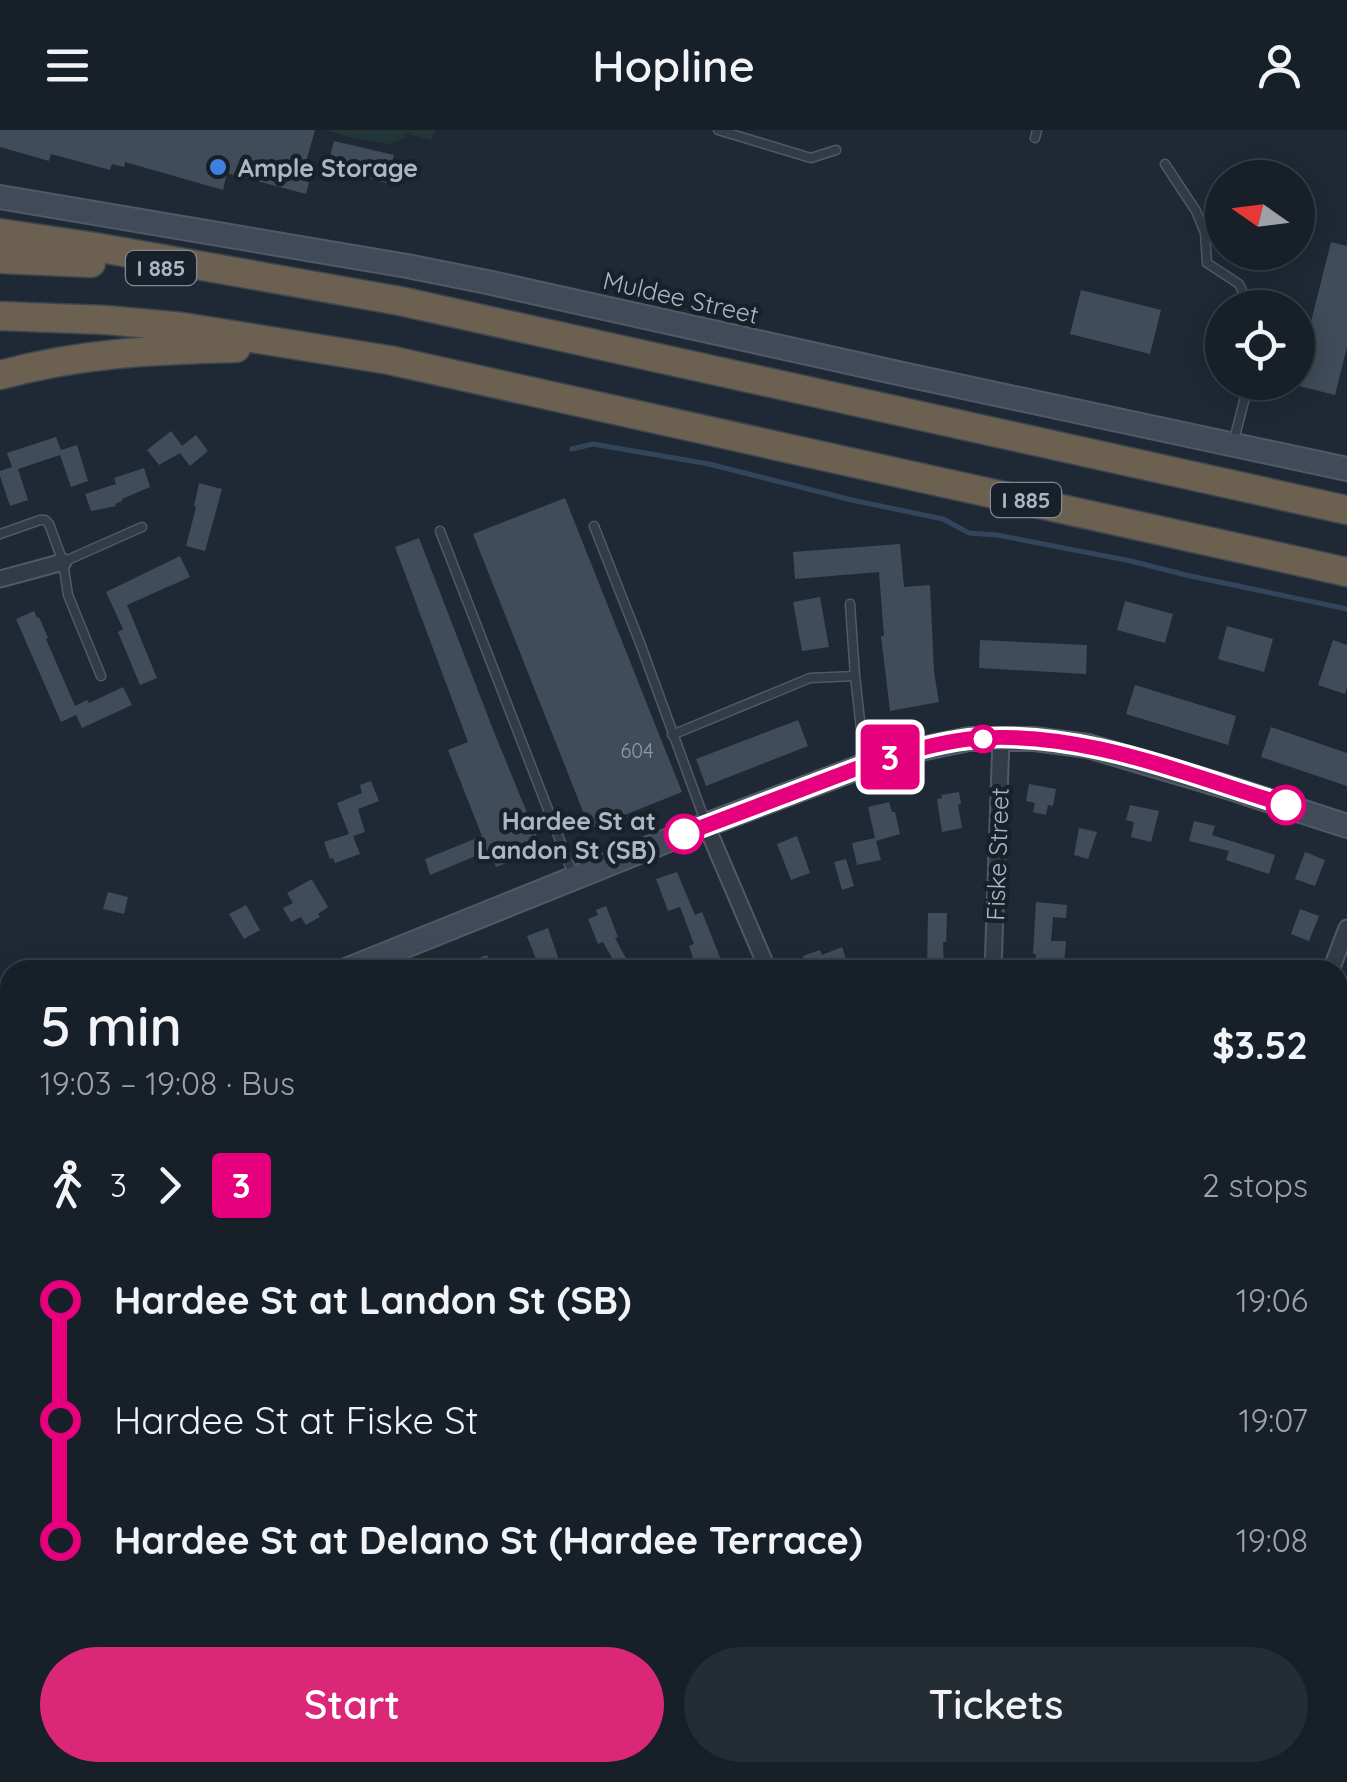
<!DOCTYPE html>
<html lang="en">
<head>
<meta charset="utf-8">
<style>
	:root { --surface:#171f28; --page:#242c34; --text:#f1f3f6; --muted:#9ea2a8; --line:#363d45; --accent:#db2777 }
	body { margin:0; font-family:Quicksand,sans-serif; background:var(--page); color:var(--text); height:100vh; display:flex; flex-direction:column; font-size:38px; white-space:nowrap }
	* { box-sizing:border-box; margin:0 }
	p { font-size:32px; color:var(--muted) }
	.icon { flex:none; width:55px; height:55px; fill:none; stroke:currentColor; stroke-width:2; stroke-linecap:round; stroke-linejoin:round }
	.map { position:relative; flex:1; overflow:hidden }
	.details { position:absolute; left:0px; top:830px; width:1348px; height:822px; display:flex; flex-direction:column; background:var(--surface); border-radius:30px 30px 0 0; box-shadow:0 5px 25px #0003,0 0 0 2px var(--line) }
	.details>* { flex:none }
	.badge { padding:0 20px; border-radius:8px; font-size:35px; line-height:65px }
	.needle { width:65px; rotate:284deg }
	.buttons { position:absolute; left:1205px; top:30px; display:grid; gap:20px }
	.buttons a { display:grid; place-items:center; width:110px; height:110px; border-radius:50%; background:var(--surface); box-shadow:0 5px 25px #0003,0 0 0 2px var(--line); font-size:50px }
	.map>.badge { position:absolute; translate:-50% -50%; box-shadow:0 0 0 5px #fff }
	.legs { display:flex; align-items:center; gap:15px; height:110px; padding:0 40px; font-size:32px }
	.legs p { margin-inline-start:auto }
	.head { display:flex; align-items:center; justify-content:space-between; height:170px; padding:0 40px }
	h1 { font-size:55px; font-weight:600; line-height:75px }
	.button { display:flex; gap:20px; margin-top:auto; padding:20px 40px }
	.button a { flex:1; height:115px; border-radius:60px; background:var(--accent); color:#fff; font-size:40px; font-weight:600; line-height:115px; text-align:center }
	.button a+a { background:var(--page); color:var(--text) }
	ul { padding:0 40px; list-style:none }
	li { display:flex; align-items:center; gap:35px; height:120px; font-size:38px }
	li i { display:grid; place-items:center; width:15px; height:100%; margin:0 12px; background:currentColor }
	li i::after { content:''; width:25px; height:25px; margin:-12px; border:8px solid; border-radius:50%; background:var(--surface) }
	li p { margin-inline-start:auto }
	li:first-child i { background:linear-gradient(#0000 50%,currentColor 0) }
	li:last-child i { background:linear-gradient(currentColor 50%,#0000 0) }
	header { display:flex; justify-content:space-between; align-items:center; height:130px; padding:0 40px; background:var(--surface); font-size:45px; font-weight:600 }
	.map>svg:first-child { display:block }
	.green { fill:#223637 }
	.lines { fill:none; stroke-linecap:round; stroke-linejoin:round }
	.stream { stroke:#33455d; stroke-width:5 }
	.building { fill:#404c5a }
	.lane-casing { stroke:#505964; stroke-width:11 }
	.street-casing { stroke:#505964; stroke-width:19 }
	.secondary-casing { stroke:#505964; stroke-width:26 }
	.highway-casing { stroke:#3d4650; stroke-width:31 }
	.lane { stroke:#323b46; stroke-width:8 }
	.street { stroke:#323b46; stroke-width:15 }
	.secondary { stroke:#414a59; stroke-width:22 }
	.highway { stroke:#6c6050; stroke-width:28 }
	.line-1-casing { stroke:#fff; stroke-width:22 }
	.line-1 { stroke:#e6007e; stroke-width:15 }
	.shop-dot { fill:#3f7fe0; stroke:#18202a; stroke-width:4 }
	.stop-1-dot { fill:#fff; stroke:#e6007e; stroke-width:5 }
	.labels { text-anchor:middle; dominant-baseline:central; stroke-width:9; stroke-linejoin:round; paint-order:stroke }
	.number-label { font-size:20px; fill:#919ca9 }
	.shield { fill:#18202a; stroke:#808995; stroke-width:2.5 }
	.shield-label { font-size:22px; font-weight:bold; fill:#acb6c3 }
	.poi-label { font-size:25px; font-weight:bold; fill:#acb6c3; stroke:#18202a; text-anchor:start }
	.street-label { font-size:25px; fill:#acb6c3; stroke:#18202a }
	.stop-label { font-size:25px; font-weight:bold; fill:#acb6c3; stroke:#18202a; text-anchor:end }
</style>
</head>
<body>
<header><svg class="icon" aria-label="menu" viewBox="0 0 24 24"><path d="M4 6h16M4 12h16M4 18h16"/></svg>Hopline<svg class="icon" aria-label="person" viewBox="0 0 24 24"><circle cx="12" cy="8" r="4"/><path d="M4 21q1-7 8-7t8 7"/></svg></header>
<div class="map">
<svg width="1347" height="1652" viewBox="0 0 1347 1652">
	<rect width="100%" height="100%" fill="#1f2935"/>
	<path class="green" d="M 327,0 L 435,0 L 432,10 L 405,3 L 405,8 L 389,14 L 348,7 Z
		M 0,1597 L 10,1606 L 10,1642 L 53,1643 L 60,1648 L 66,1643 L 80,1643 L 95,1652 L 0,1652 Z"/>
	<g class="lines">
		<path class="stream" d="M 572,319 L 593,314 L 709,334 L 852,370 L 943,389 L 969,403 L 997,405 L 1131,431 L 1186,445 L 1347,479"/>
	</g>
	<path class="building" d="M 0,0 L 315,0 L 301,49 L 309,52 L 306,64 L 227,43 L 223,60 L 125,32 L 124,37 L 112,34 L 110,40 L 51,24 L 49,31 L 0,17 Z
		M 334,11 L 394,25 L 387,53 L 327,38 Z
		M 1331,112 L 1347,116 L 1347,217 L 1335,265 L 1295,255 Z
		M 1081,160 L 1161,180 L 1150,224 L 1070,204 Z
		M 171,301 L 182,316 L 196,305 L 208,321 L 190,336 L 180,323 L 159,335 L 147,320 Z
		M 56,307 L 61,320 L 77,315 L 88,351 L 71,357 L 60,325 L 18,339 L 28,370 L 10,376 L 0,346 L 0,341 L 12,337 L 7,323 Z
		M 144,338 L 150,357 L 122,369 L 122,371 L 115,374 L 116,376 L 91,381 L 85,364 L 116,354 L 114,348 Z
		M 199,353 L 222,359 L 205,421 L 186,416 L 196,377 L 194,376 Z
		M 565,368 L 682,662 L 590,699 L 473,404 Z
		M 419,408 L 494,602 L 542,719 L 496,737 L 490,720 L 430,745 L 425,729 L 482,706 L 448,620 L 468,612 L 395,417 Z
		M 900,414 L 904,457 L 930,455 L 934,542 L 939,572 L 890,581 L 881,506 L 884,506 L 879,442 L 795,449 L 793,422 Z
		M 180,426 L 190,447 L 127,475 L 157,548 L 140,555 L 118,502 L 123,499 L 106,462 Z
		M 820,467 L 829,517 L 802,521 L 793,472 Z
		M 1125,471 L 1173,484 L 1165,513 L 1117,500 Z
		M 34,481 L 37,488 L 39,487 L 48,508 L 46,509 L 75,576 L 87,570 L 89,573 L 123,557 L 132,575 L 82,598 L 76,585 L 61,592 L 16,489 Z
		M 1227,496 L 1273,509 L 1264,542 L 1218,529 Z
		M 980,510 L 1087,515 L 1086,544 L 979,538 Z
		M 1333,510 L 1347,515 L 1347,558 L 1345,564 L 1318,555 Z
		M 1135,555 L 1236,586 L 1228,615 L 1126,584 Z
		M 798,590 L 808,616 L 706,656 L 696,629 Z
		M 1271,597 L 1347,623 L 1347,656 L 1261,627 Z
		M 371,651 L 379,671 L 358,679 L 365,702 L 353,706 L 360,724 L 335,733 L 333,728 L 330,729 L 324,712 L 349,704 L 337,673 L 362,663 L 360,655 Z
		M 1029,654 L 1056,659 L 1053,676 L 1048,675 L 1046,685 L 1033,682 L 1035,673 L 1026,671 Z
		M 959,662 L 961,674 L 958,675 L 962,698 L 942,702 L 937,669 L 942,668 L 941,665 Z
		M 889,672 L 892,682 L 895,682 L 900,704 L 876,711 L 881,730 L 857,735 L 852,713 L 875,708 L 868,677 Z
		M 1130,675 L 1159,681 L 1151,712 L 1131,707 L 1134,692 L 1126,690 Z
		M 1194,691 L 1215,696 L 1212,705 L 1275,725 L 1269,744 L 1226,730 L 1229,721 L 1189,711 Z
		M 1079,698 L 1097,702 L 1088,729 L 1074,725 Z
		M 797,706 L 810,743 L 791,750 L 777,714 Z
		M 1305,722 L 1325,730 L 1315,756 L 1295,749 Z
		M 846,729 L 854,756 L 842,760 L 834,732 Z
		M 677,742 L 695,785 L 702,782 L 725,840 L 697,840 L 689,816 L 694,814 L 680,777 L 668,781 L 656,749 Z
		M 310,750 L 312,750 L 328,777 L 318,784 L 320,787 L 306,795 L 301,787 L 291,792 L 283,778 L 293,773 L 287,763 Z
		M 108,762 L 128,767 L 124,784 L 103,779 Z
		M 1036,772 L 1067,775 L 1066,788 L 1053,787 L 1051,811 L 1066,811 L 1064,836 L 1056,836 L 1056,840 L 1035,840 L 1036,824 L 1033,824 Z
		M 246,775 L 260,800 L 244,809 L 229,784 Z
		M 606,776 L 618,807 L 615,808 L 628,832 L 617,837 L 603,812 L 598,814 L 588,789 L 598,785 L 596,780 Z
		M 1300,779 L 1319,786 L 1309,811 L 1291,804 Z
		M 928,783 L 947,783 L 946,812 L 943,812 L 944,840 L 927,840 Z
		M 548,798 L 560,833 L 542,840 L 541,836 L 539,837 L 527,806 Z
		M 842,817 L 849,837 L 841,840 L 808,840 L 803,826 L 820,820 L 822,825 Z
		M 487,825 L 493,840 L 451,840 L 451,839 Z"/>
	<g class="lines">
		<g class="lane-casing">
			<path id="lane" d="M 718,0 L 811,28 L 836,20
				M 1035,8 L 1037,0
				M 1165,34 L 1196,81 L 1205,103 L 1207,133 L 1239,154 L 1250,178
				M 1234,310 L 1249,252
				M 594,396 L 640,513 L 705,691
				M 440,401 L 573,744
				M 0,404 L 40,390 L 45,390 L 49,394 L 63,432 L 68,465 L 101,546
				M 63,432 L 142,397
				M 855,546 L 862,608 L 870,628
				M 672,605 L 810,548 L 855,546 L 850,474"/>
		</g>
		<g class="street-casing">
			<path id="street" d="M 0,449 L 63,432
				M 706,695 L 768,840
				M 993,840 L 1001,608
				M 1331,840 L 1347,798
				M 0,1126 L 10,1130
				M 1338,1211 L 1347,1238
				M 227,1642 L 232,1652
				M 865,1642 L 884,1652
				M 1239,1642 L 1241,1652
				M 760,1652 L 763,1642
				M 972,1652 L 974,1642"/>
		</g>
		<g class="secondary-casing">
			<path id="secondary" d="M 0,67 L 407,136 L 487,152 L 907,245 L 1347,339
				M 346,840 L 706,695 L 871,633 L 901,623 L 969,609 L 1034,609 L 1088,616 L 1227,657 L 1347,696
				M 0,907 L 10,909"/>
		</g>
		<g class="highway-casing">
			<path id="highway" d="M 0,103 L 95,117 L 400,171 L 1347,380
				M 0,129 L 91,133
				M 0,186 L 106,190 L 183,197 L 389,230 L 1347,442
				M 0,245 C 82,223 152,220 236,218"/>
		</g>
		<use href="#lane" class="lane"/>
		<use href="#street" class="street"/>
		<use href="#secondary" class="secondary"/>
		<use href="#highway" class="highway"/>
	</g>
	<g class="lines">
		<g class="line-1-casing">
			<path id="line-1" d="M 684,704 L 871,633 C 903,623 936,613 969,609 C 1077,598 1184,644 1286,675"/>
		</g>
		<use href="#line-1" class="line-1"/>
	</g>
	<circle class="shop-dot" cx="218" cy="37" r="10"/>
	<g class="stop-1-dot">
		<circle cx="983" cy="609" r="12"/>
		<circle cx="1286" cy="675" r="18"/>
		<circle cx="684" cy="704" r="18"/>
	</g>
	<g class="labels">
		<g class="number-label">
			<text x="637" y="620">604</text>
		</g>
		<g class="shield">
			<rect x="126" y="121" width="70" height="34" rx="8"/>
			<rect x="991" y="353" width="70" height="34" rx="8"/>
		</g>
		<g class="shield-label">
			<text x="161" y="138">I 885</text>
			<text x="1026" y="370">I 885</text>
		</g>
		<g class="poi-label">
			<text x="238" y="37">Ample Storage</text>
		</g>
		<g class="street-label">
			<text transform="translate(681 167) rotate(13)">Muldee Street</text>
			<text transform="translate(997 724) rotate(-88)">Fiske Street</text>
		</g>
		<g class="stop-label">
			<text x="656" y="690">Hardee St at<tspan x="656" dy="29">Landon St (SB)</tspan></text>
		</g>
	</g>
</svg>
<div class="buttons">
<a><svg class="needle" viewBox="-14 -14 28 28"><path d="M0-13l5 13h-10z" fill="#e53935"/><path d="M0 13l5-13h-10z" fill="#9ea2a8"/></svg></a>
<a><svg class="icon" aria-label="locate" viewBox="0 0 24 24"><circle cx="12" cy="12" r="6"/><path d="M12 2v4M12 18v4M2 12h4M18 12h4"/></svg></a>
</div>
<b class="badge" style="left:890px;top:627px;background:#e6007e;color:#fff">3</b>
<section class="details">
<div class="head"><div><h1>5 min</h1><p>19:03 – 19:08 · Bus</p></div><b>$3.52</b></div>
<div class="legs"><svg class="icon" aria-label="walk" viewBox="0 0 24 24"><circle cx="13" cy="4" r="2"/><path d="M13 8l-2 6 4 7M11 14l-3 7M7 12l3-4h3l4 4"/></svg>3<svg class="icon" aria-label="forward" viewBox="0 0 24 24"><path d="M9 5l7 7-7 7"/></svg><b class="badge" style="background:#e6007e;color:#fff">3</b><p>2 stops</p></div>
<ul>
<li><i style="color:#e6007e"></i><b>Hardee St at Landon St (SB)</b><p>19:06</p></li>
<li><i style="color:#e6007e"></i><span>Hardee St at Fiske St</span><p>19:07</p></li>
<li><i style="color:#e6007e"></i><b>Hardee St at Delano St (Hardee Terrace)</b><p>19:08</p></li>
</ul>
<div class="button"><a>Start</a><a>Tickets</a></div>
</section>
</div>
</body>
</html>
